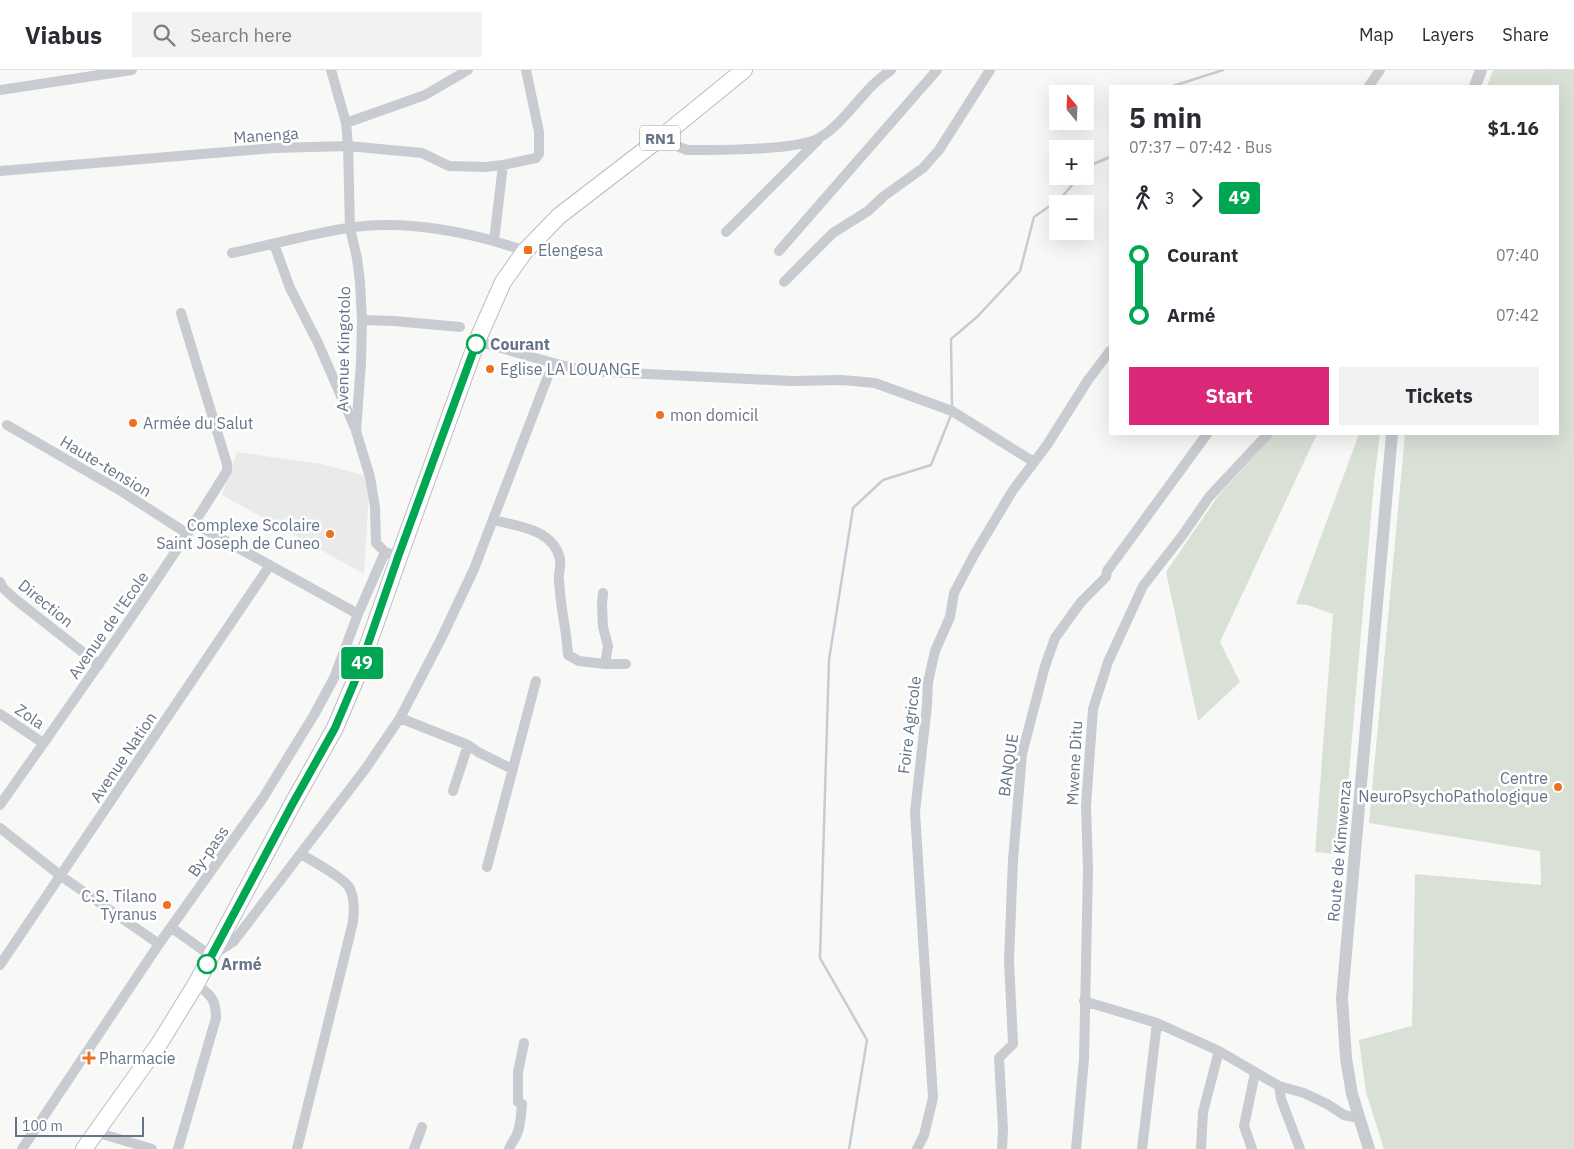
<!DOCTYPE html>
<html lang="en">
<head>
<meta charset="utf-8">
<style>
	:root { --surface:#fff; --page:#f2f2f3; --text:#2b2b33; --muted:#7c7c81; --line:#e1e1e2; --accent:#db2777 }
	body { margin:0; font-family:"IBM Plex Sans",sans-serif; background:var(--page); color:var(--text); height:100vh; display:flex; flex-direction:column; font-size:19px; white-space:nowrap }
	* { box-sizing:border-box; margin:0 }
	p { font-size:16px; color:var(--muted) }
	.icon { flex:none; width:28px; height:28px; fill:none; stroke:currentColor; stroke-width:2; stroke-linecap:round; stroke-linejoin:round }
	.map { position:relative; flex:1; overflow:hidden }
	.side { position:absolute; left:1109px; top:15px; width:450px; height:350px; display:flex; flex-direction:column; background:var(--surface); border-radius:0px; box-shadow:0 5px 20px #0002 }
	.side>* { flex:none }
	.badge { padding:0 10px; border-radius:4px; font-size:18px; line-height:32px }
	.needle { width:32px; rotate:341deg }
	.controls { position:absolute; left:1049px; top:15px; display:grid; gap:10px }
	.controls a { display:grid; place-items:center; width:45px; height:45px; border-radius:0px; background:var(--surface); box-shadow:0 5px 20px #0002; font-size:25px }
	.scale { position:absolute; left:15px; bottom:12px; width:129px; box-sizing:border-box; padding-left:5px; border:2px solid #667489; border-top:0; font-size:14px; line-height:18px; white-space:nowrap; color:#667489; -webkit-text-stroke:4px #fff; paint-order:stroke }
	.map>.badge { position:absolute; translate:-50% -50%; box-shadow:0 0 0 2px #fff }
	.legs { display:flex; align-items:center; gap:8px; height:55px; padding:0 20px; font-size:16px }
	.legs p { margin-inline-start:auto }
	.headline { display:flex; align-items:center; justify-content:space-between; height:85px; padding:0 20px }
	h1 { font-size:28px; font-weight:800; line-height:38px }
	.button { display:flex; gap:10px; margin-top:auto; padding:10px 20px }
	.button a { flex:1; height:58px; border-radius:0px; background:var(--accent); color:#fff; font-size:20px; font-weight:800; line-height:58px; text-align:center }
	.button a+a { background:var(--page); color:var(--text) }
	ul { padding:0 20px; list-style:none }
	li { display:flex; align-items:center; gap:18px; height:60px; font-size:19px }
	li i { display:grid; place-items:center; width:8px; height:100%; margin:0 6px; background:currentColor }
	li i::after { content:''; width:12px; height:12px; margin:-6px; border:4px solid; border-radius:50%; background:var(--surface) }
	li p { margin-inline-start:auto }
	li:first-child i { background:linear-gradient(#0000 50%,currentColor 0) }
	li:last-child i { background:linear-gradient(currentColor 50%,#0000 0) }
	header { display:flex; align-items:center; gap:30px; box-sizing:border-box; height:70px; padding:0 25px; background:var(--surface); border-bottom:1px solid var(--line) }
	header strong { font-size:24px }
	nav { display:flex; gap:28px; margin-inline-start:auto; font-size:18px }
	.search { width:350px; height:45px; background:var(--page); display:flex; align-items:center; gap:12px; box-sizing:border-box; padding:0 18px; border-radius:0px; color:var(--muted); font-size:19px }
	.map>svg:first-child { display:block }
	.built { fill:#e9eae9 }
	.green { fill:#d9e1d7 }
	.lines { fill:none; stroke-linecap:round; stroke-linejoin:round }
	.stream { stroke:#c5cdd4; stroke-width:2.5 }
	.trunk-casing { stroke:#babdc1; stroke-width:18 }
	.minor { stroke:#c8cbcf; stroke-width:10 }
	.tertiary { stroke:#c8cbcf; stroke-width:12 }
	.trunk { stroke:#fff; stroke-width:16 }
	.line-1-casing { stroke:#fff; stroke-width:11 }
	.line-1 { stroke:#00a651; stroke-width:8 }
	.poi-dot { fill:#ee7120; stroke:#fff; stroke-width:2 }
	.stop-1-dot { fill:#fff; stroke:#00a651; stroke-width:2.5 }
	.labels { text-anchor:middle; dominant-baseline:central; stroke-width:5; stroke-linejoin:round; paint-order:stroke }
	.shield { fill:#fff; stroke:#949eac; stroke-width:1 }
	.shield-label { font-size:15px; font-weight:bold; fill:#667489 }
	.street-label { font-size:16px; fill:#667489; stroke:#fff }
	.poi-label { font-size:16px; fill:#667489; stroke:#fff; text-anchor:start }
	.stop-label { font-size:16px; font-weight:bold; fill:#667489; stroke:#fff; text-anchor:start }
</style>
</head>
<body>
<header>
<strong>Viabus</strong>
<div class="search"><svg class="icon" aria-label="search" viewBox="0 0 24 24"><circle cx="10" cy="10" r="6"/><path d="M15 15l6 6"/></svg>Search here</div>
<nav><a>Map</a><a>Layers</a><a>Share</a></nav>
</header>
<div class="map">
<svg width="1574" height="1079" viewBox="0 0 1574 1079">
	<rect width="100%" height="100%" fill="#f8f9f6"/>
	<path class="built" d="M 237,382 L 322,394 L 370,407 L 364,504 L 222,425 Z"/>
	<path class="green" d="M 1493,0 L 1574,0 L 1574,1079 L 1384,1079 L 1366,1022 L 1359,970 L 1412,956 L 1415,804 L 1541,815 L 1540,781 L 1369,753 L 1405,364 L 1558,364 L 1558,16 L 1487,16 Z
		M 1275,364 L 1317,364 L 1220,572 L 1240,612 L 1198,651 L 1166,502 L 1218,426 Z
		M 1359,364 L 1380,364 L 1374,412 L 1342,785 L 1315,782 L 1333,544 L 1307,535 L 1296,534 Z"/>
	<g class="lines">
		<path class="stream" d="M 1173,16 L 1223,0
			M 1085,101 L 1091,95 L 1110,87
			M 952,337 L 951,269 L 977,247 L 1020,201 L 1034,147 L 1060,129 L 1080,106
			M 849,1079 L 867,970 L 820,888 L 829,590 L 853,438 L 883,410 L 931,395 L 951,345"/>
		<g class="trunk-casing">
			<path id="trunk" d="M 84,1079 L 159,974 L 196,914 L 293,733 L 335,658 L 357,606 L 399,487 L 477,271 L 503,212 L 525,181 L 559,146 L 663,66 L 744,0"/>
		</g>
		<path class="minor" d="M 331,0 L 346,53 L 348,76 L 350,158 L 357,188 L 360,212 L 362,250 L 361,293 L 356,361 L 370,407 L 375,437 L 376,473 L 385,482 L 391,484
			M 1369,16 L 1380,0
			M 0,20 L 132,0
			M 346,53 L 425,25 L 468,0
			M 663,66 L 679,77 L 687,80 C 716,80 796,81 819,68 C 837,58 854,35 868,20 C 875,12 883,6 891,0
			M 0,101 L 274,78 L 348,76 L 422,83 L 449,96 L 485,97 L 503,95 L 536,88 L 539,84 L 539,62 L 526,0
			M 726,162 L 818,70
			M 494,171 L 503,95
			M 274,174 L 290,218 L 318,273 L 355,358
			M 779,181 L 937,0
			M 232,183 C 271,175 309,164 348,158 C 405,149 472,162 525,181
			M 784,212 L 833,163 L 868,141 L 884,126 L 923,98 L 939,80 L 990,0
			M 362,250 L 394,251 L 460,257
			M 477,271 L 553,293 L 587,301 L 792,311 L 842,310 L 875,313 L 952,341 L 1034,392
			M 7,355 L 121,421 L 188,464
			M 493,450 C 518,456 553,459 560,489 C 561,494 560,499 559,504 C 558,510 560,517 560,523 C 562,544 567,564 568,585 L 579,591 L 605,594 L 626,594
			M 195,454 L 358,544
			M 0,512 L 3,518 L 15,529 L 99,595
			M 603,523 L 602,535 L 603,557 L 608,576 L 605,594
			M 0,644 L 43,673
			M 400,648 L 468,675 L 478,682 L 512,699
			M 453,721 L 468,675
			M 0,735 C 77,625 156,516 227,401 L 227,394 L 181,243
			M 0,758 L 61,806 L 159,874
			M 487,797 L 536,611
			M 172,858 L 211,886 L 234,871 L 366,698 L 400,648 L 441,569 L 474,499 L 553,293
			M 0,895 L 270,495
			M 1084,931 L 1157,953 L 1219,981 L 1279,1016 L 1304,1023 L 1327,1034 L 1344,1045 L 1358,1048
			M 1279,1016 L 1281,1029 L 1300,1079
			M 96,1062 L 152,1079
			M 22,1079 L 159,874 L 263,728 L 314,645 L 334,608 L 358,544 L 385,482
			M 178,1079 L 216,948 C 216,929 211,925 196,914
			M 297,1079 L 353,852 C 354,841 355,828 349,817 C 344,808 311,790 301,784
			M 414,1079 L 422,1057
			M 509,1079 C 511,1073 515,1070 517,1064 C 521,1055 521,1043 522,1034 L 518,1032 L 518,1002 L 524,973
			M 917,1079 L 924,1065 L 933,1028 L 915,742 L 927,635 L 928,612 L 935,581 L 950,547 L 954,523 L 974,485 L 1013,420 L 1047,375 L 1088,310 L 1110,281
			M 1002,1079 L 1003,1059 L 999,988 L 1013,974 L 1009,890 L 1013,790 L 1022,684 L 1045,596 L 1055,568 L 1081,532 L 1106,507 L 1107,501 L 1207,364
			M 1076,1079 L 1084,989 L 1088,798 L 1086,736 L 1093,639 L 1108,592 L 1143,516 L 1182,466 L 1209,427 L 1268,364
			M 1142,1079 L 1157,953
			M 1201,1079 L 1203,1042 L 1219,981
			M 1252,1079 L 1244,1056 L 1255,1003"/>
		<path class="tertiary" d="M 1475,16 L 1481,0
			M 1369,1079 L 1352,1024 L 1346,988 L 1342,928 L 1392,364"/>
		<use href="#trunk" class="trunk"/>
	</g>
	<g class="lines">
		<g class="line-1-casing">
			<path id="line-1" d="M 207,894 L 293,733 L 335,658 L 357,606 L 398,487 L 476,274"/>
		</g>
		<use href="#line-1" class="line-1"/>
	</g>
	<g class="poi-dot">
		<rect x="523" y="175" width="10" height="10" rx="2.5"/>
		<circle cx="490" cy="299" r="5"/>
		<circle cx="660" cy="345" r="5"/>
		<circle cx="133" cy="353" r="5"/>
		<circle cx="330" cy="464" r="5"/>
		<circle cx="1558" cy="717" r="5"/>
		<circle cx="167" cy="835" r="5"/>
		<path d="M86.5 980.5h5v5h5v5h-5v5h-5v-5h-5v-5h5z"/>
	</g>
	<g class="stop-1-dot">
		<circle cx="476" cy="274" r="9"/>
		<circle cx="207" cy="894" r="9"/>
	</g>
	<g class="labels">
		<rect class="shield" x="640" y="55.5" width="40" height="25" rx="4"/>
		<g class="shield-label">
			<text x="660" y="68">RN1</text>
		</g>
		<g class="street-label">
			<text transform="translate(266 65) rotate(-4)">Manenga</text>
			<text transform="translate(343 279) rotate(-89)">Avenue Kingotolo</text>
			<text transform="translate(106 396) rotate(31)">Haute-tension</text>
			<text transform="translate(46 533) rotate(39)">Direction</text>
			<text transform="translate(108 555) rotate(-55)">Avenue de l'Ecole</text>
			<text transform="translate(30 646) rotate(34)">Zola</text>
			<text transform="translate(909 655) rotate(-83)">Foire Agricole</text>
			<text transform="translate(123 687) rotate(-56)">Avenue Nation</text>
			<text transform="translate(1074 693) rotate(-87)">Mwene Ditu</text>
			<text transform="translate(1008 695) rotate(-82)">BANQUE</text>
			<text transform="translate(208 781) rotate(-55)">By-pass</text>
			<text transform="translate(1339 781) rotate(-85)">Route de Kimwenza</text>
		</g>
		<g class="poi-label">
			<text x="538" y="180">Elengesa</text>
			<text x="500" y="299">Eglise LA LOUANGE</text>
			<text x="670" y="345">mon domicil</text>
			<text x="143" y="353">Armée du Salut</text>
			<text x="320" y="455" text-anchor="end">Complexe Scolaire<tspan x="320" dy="18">Saint Joseph de Cuneo</tspan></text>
			<text x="1548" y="708" text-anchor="end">Centre<tspan x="1548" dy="18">NeuroPsychoPathologique</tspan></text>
			<text x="157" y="826" text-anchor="end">C.S. Tilano<tspan x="157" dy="18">Tyranus</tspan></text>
			<text x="99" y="988">Pharmacie</text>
		</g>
		<g class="stop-label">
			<text x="490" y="274">Courant</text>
			<text x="221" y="894">Armé</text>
		</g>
	</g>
</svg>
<div class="controls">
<a><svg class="needle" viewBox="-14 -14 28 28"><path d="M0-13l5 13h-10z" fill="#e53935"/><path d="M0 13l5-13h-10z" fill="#7c7c81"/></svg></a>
<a>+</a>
<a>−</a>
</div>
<div class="scale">100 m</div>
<b class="badge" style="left:362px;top:593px;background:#00a651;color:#fff">49</b>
<section class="side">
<div class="headline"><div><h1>5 min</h1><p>07:37 – 07:42 · Bus</p></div><b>$1.16</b></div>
<div class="legs"><svg class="icon" aria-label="walk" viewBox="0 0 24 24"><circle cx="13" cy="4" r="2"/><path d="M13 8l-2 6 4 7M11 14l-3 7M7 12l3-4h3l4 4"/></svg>3<svg class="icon" aria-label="forward" viewBox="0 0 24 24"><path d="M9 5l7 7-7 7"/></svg><b class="badge" style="background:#00a651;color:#fff">49</b></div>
<ul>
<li><i style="color:#00a651"></i><b>Courant</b><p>07:40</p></li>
<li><i style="color:#00a651"></i><b>Armé</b><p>07:42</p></li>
</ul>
<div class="button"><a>Start</a><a>Tickets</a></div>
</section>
</div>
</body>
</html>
